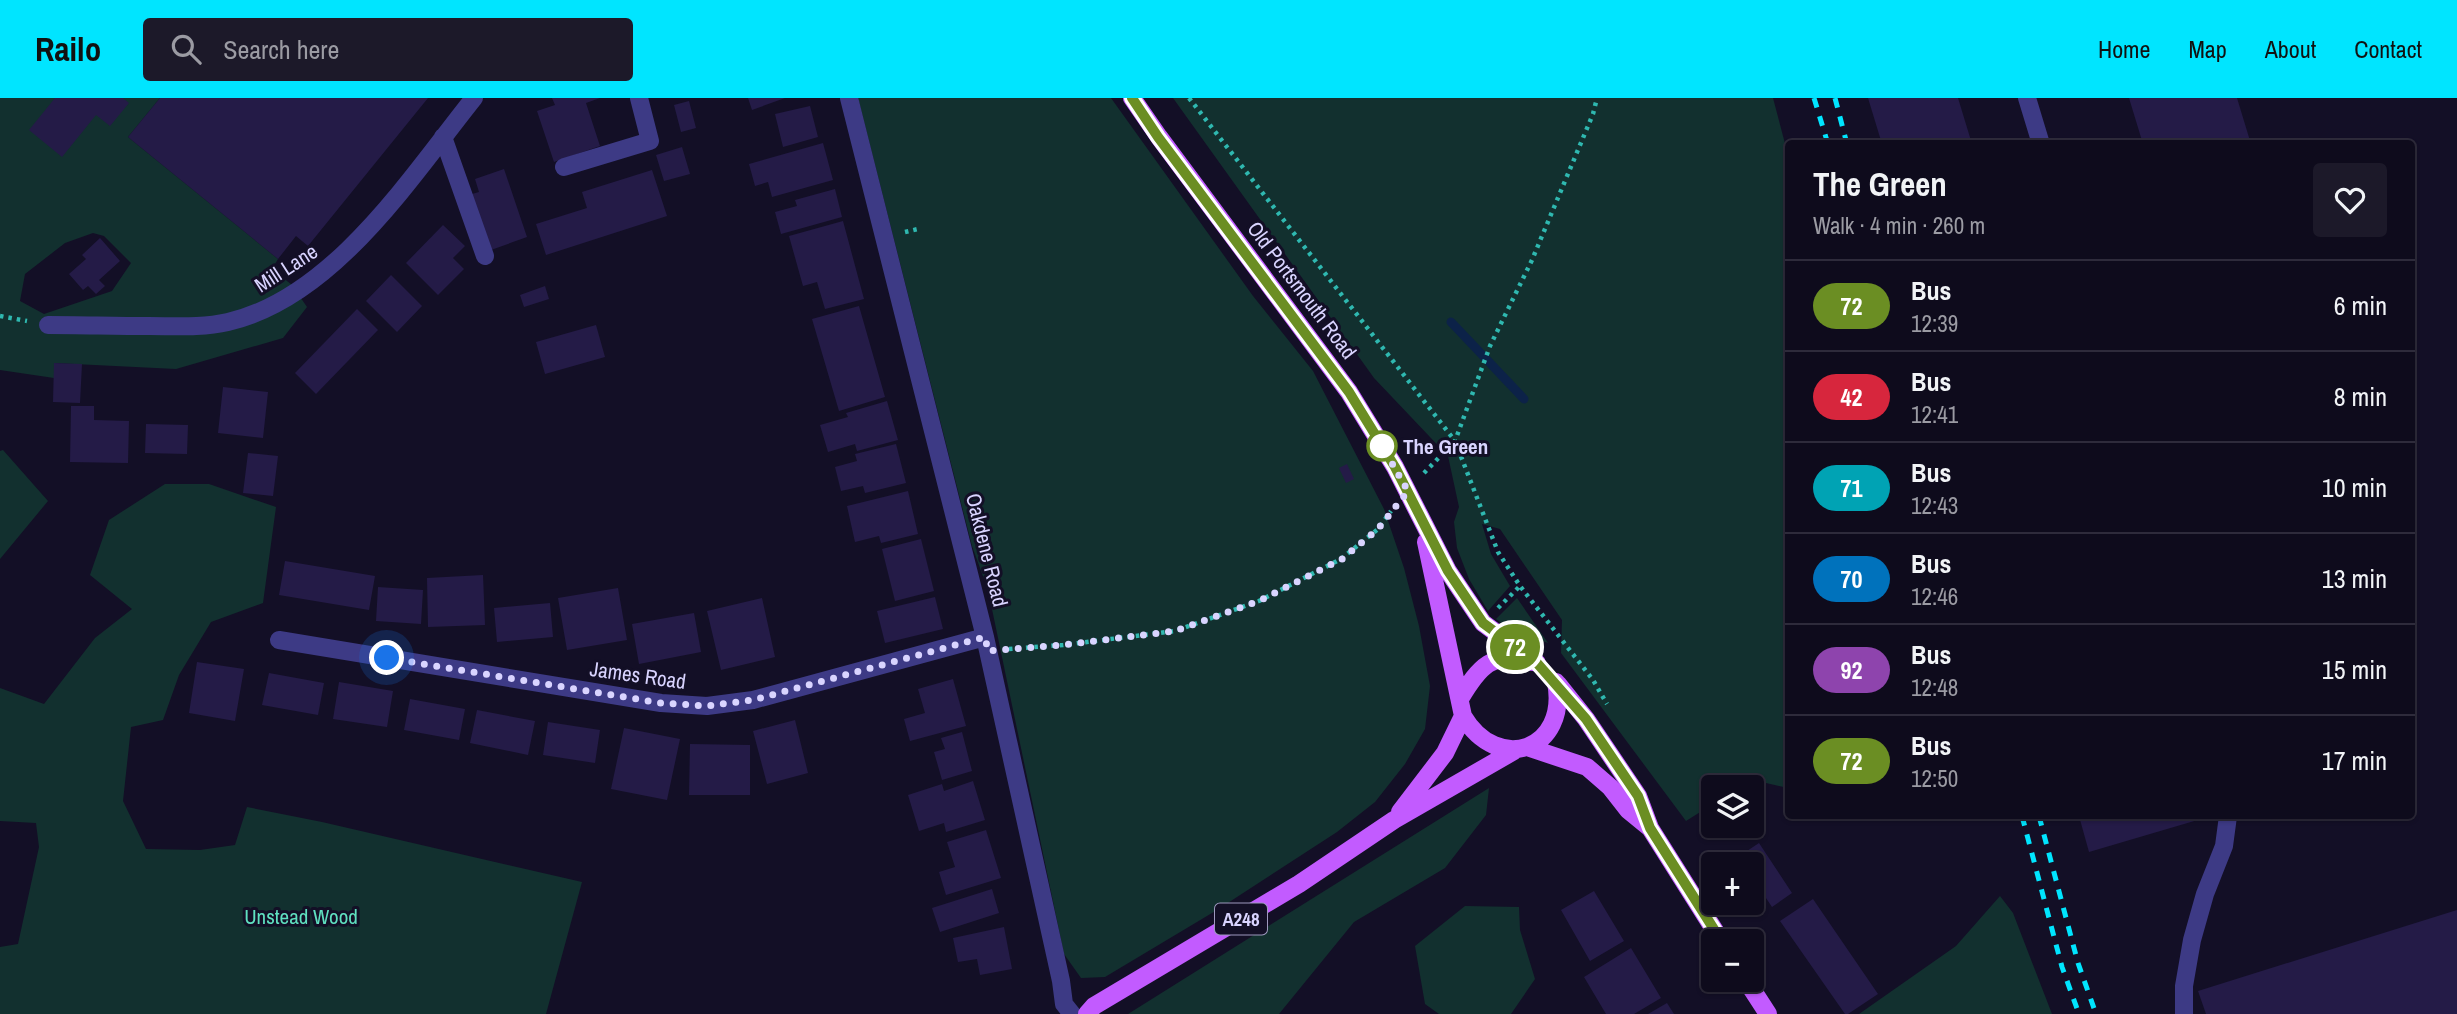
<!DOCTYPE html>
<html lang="en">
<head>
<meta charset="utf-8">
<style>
	:root { --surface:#0e0b1c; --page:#1c1929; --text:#f1f3f6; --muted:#9b9ba3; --line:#2e2b3b; --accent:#00e5ff }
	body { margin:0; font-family:"Archivo Narrow",sans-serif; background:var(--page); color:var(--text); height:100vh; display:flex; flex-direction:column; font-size:26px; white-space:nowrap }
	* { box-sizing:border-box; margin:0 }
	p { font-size:23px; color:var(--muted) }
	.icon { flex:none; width:38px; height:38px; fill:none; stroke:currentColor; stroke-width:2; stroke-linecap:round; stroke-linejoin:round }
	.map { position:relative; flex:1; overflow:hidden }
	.sheet { position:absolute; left:1785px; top:42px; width:630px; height:679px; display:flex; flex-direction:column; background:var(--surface); border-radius:7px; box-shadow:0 2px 5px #0004,0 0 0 2px var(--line) }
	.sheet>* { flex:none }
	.badge { padding:0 14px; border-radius:23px; font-size:24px; line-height:46px }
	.buttons { position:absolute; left:1701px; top:677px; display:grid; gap:14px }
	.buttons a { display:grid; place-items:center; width:63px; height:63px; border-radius:7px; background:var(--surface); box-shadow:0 2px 5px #0004,0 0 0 2px var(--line); font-size:35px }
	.you { position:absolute; width:35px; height:35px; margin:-18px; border:5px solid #fff; border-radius:50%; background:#1a73e8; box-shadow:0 0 0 10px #1a73e833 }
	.map>.badge { position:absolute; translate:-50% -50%; box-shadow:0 0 0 4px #fff }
	.round { display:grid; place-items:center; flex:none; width:74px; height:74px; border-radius:7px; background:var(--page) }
	.headline { display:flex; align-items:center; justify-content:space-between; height:119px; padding:0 28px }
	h1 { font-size:33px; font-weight:800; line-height:52px }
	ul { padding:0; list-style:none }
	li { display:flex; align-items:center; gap:21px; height:91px; padding:0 28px; border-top:2px solid var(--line) }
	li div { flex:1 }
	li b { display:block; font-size:26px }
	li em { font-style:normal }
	li .badge { min-width:77px; font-weight:700; text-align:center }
	header { display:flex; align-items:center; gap:42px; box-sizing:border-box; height:98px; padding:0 35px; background:var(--accent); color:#111 }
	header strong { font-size:33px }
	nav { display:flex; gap:38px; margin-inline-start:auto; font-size:24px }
	.search { width:490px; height:63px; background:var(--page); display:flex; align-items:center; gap:18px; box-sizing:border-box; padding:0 24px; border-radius:7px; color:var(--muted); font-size:26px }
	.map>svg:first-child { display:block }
	.green { fill:#12302f; fill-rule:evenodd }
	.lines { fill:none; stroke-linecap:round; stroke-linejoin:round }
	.stream { stroke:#0c2248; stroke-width:9 }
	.building { fill:#241b47 }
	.path { stroke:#2fb8b0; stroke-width:4.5; stroke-dasharray:3.5 5; stroke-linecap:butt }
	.service { stroke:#3d3a85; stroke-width:18 }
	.minor { stroke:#3d3a85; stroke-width:18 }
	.primary { stroke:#c25bff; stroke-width:18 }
	.rail { stroke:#00e5ff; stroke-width:5; stroke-dasharray:10 9; stroke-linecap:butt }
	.line-casing { stroke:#fff; stroke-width:16 }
	.line { stroke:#6b8e23; stroke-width:10 }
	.walk { stroke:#d9d4ff; stroke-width:7; stroke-dasharray:0 12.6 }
	.stop-dot { fill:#fff; stroke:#6b8e23; stroke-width:3.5 }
	.labels { text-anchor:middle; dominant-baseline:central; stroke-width:6; stroke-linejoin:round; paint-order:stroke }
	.shield { fill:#130f26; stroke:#9e99be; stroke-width:2 }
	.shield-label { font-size:19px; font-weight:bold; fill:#d9d4ff }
	.street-label { font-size:21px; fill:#d9d4ff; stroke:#130f26 }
	.stop-label { font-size:21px; font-weight:bold; fill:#d9d4ff; stroke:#130f26; text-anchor:start }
	.park-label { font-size:21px; fill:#5fe0c0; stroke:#130f26 }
</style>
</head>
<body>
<header>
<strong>Railo</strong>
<div class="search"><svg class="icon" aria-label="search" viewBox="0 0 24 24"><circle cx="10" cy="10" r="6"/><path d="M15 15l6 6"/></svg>Search here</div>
<nav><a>Home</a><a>Map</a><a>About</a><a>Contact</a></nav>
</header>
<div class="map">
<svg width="2457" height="916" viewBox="0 0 2457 916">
	<rect width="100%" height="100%" fill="#130f26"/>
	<path class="green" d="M 0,0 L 160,0 L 128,39 L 278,161 L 272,171 L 292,187 L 307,209 L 283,240 L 176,271 L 54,265 L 54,280 L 0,272 ZM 93,135 L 104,138 L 131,165 L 112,193 L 44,216 L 20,203 L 25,176 L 65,145 Z
		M 858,0 L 1111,0 L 1253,198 L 1313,273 L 1384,411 L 1404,470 L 1419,528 L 1430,588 L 1425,631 L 1405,666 L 1375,704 L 1337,734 L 1217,812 L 1105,879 L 1081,880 L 1064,856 L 988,492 L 972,448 Z
		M 1173,0 L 1773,0 L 1788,57 L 1788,690 L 1766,685 L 1752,690 L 1713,690 L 1713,706 L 1686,723 L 1561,555 L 1562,522 L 1500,431 L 1482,426 L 1491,456 L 1510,488 L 1488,513 L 1469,481 L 1457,450 L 1454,424 L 1459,409 L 1448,358 L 1374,280 Z
		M 3,352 L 48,403 L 0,461 L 0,353 Z
		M 165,386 L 209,386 L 276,409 L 263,505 L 211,524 L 179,577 L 163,622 L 131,629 L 123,703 L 146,751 L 200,752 L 235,747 L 247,709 L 322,724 L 582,784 L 546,916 L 0,916 L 0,849 L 18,846 L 39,749 L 36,725 L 0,723 L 0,590 L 44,606 L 95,540 L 132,511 L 90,477 L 109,422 Z
		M 1517,500 L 1548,545 L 1508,530 L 1496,521 Z
		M 1489,690 L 1486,717 L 1445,770 L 1354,824 L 1279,916 L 1128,916 Z
		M 2000,798 L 2013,815 L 2052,916 L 1859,916 L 1956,848 Z
		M 1465,808 L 1519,809 L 1520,832 L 1535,881 L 1511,916 L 1439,916 L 1425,906 L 1415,848 Z"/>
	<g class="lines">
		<path class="stream" d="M 1451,224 L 1524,301"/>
	</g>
	<path class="building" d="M 55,0 L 123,0 L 129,5 L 110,28 L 96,17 L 62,59 L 29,32 Z
		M 160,0 L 428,0 L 308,148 L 296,138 L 278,161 L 128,39 Z
		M 552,0 L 600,0 L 586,5 L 600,48 L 554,64 L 537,13 L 555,7 Z
		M 748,0 L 785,0 L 752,12 Z
		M 1868,0 L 1958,0 L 1972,46 L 1882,46 Z
		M 2129,0 L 2237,0 L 2251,46 L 2143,46 Z
		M 689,3 L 696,30 L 681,34 L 674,7 Z
		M 810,8 L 818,39 L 783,49 L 775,16 Z
		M 823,45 L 833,82 L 772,99 L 768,84 L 755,88 L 749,66 Z
		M 682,49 L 690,76 L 664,83 L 656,57 Z
		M 504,71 L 527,139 L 491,152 L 472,96 L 479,94 L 475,81 Z
		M 652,72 L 667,118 L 546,157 L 536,126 L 587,110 L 582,94 Z
		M 835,91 L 842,119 L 781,136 L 775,114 L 797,108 L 795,102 Z
		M 843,123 L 864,201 L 825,211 L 817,184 L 803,188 L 789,138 Z
		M 443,127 L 465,148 L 453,160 L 464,171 L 438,197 L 406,165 Z
		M 100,140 L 120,163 L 99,182 L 105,188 L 96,196 L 88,188 L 83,192 L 69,176 L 86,161 L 82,157 Z
		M 391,177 L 422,208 L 397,234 L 366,203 Z
		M 545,188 L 549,201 L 524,209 L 520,197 Z
		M 859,208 L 885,299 L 839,313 L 812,221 Z
		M 357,211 L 378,232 L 316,296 L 295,275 Z
		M 596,227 L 605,259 L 545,276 L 536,244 Z
		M 54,265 L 82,266 L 80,305 L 53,304 Z
		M 223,289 L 268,294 L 263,340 L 218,335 Z
		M 887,303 L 898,342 L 857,353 L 855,346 L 828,354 L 820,327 L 848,319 L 846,315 Z
		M 71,308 L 94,308 L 94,322 L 129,323 L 128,365 L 70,364 Z
		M 146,326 L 188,327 L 187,356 L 145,355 Z
		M 896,346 L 906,385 L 865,395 L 863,388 L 841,393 L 835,369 L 857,363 L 855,356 Z
		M 248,355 L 278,358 L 273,398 L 243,395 Z
		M 1347,366 L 1354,381 L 1346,385 L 1339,370 Z
		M 908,393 L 918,436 L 881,445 L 879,438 L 855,444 L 847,408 Z
		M 921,441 L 934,493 L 895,503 L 882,451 Z
		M 285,463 L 375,478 L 369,512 L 279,497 Z
		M 483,477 L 485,527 L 428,529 L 427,480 Z
		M 378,489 L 423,492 L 421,526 L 376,523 Z
		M 618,490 L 627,542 L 567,552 L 558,500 Z
		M 935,499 L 943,531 L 885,545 L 877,513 Z
		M 762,500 L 775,559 L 721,572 L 707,513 Z
		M 550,505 L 553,539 L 497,544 L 494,510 Z
		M 694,515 L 701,554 L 639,566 L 632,526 Z
		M 197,564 L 244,571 L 235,623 L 189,615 Z
		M 269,575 L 324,585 L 318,617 L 262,607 Z
		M 953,581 L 966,628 L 910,643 L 904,621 L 925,615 L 918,591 Z
		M 339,584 L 393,593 L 387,629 L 333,621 Z
		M 410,601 L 465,611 L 459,642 L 404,632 Z
		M 477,612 L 535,623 L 528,657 L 470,645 Z
		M 795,622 L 808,675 L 767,686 L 753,633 Z
		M 548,624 L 600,632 L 595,665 L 543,657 Z
		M 624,630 L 680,641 L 667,702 L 611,691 Z
		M 962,634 L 972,673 L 942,682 L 934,654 L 945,651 L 941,640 Z
		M 690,646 L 750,647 L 750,697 L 689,697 Z
		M 973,683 L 985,722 L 946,734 L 944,725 L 919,733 L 908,697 L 942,686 L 944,693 Z
		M 2079,718 L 2200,718 L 2201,721 L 2089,754 Z
		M 986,732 L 1001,780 L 946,797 L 939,774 L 955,769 L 947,744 Z
		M 1759,745 L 1792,795 L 1772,809 L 1752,779 L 1752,766 L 1744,766 L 1738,759 Z
		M 992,791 L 999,815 L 940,834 L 932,810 Z
		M 1594,793 L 1624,843 L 1590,863 L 1561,812 Z
		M 1813,801 L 1878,896 L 1848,916 L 1845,916 L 1780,823 Z
		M 2457,812 L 2457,916 L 2206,916 L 2198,893 Z
		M 1004,829 L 1012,871 L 980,877 L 977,861 L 958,864 L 953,840 Z
		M 1631,850 L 1661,900 L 1634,916 L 1606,916 L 1584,879 Z
		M 1667,905 L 1674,916 L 1648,916 Z"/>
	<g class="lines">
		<path class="path" d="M 1189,0 L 1455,343 L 1498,454 L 1520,488 L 1593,582 L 1607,606
			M 905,134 L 918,131
			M 0,218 L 27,223
			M 1424,375 L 1455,343 L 1490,248 L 1532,162 L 1593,16 L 1597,0
			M 1498,510 L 1520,488
			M 1009,551 L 1063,547 L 1175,533 L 1259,503 L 1341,461 L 1378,431 L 1391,413"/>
		<path class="service" d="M 2027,0 L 2041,46
			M 443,39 L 485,158
			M 564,69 L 650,43 L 639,0
			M 48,227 C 81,227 115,228 149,228 C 175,228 202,230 228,224 C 333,200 410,80 474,0
			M 2184,916 L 2184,888 L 2192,842 L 2205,796 L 2224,748 L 2228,718"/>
		<path class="minor" d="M 849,0 L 985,539 L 1061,883 L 1064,906 L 1072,916
			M 279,542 L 661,605 L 707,608 L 753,602 L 985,539"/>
		<path class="primary" d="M 1132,0 L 1159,39 L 1349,294 L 1395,369 L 1448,473 L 1483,525 L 1537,565
			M 1426,444 L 1463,618 C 1498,677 1569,652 1556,584
			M 1558,586 L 1586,621 L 1638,698 L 1650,730
			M 1460,601 C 1479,569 1492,552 1532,564
			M 1530,650 L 1587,669 L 1610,689 L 1628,712 L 1650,730 L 1722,844
			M 1400,714 L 1445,655 L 1463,618
			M 1746,882 L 1768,916
			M 1087,916 L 1094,908 L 1299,786 L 1394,722 L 1514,653"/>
		<path class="rail" d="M 1814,0 L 1828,46
			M 1835,0 L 1847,46
			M 2022,718 L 2062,869 L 2079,916
			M 2039,718 L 2078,865 L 2096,916"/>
	</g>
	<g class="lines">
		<g class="line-casing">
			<path id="line" d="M 1132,0 L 1158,39 L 1349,294 L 1395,369 L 1448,473 L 1483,525 L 1537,565 L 1586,621 L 1638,698 L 1650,730 L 1722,844"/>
		</g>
		<use href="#line" class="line"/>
		<path class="walk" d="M 387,560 L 661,605 L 707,608 L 753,602 L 985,539 L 988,553 L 1063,547 L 1175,533 L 1259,503 L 1342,461 L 1378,431 L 1408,393 L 1382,348"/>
	</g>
	<circle class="stop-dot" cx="1382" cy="348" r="14"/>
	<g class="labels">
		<rect class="shield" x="1215" y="805.5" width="52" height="31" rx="5"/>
		<g class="shield-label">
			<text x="1241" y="821">A248</text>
		</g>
		<g class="street-label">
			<text transform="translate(286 170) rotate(-33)">Mill Lane</text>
			<text transform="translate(1302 192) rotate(53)">Old Portsmouth Road</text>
			<text transform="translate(987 452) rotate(76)">Oakdene Road</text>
			<text transform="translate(638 577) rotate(8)">James Road</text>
		</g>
		<g class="stop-label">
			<text x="1403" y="348">The Green</text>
		</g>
		<g class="park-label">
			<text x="301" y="818">Unstead Wood</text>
		</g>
	</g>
</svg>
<div class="buttons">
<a><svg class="icon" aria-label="layers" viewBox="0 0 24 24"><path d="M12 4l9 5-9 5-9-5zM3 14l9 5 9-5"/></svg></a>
<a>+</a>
<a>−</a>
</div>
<div class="you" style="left:387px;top:560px"></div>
<b class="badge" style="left:1515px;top:549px;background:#6b8e23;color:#fff">72</b>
<section class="sheet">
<div class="headline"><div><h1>The Green</h1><p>Walk · 4 min · 260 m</p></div><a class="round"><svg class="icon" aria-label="heart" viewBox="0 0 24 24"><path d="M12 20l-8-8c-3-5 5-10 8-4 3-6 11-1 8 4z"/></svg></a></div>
<ul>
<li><span class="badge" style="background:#6b8e23;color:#fff">72</span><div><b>Bus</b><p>12:39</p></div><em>6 min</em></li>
<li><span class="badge" style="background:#d7263d;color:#fff">42</span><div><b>Bus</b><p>12:41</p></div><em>8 min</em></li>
<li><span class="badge" style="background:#00a3b4;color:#fff">71</span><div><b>Bus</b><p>12:43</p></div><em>10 min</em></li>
<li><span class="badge" style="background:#0072bc;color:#fff">70</span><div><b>Bus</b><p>12:46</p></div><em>13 min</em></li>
<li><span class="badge" style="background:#8e44ad;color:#fff">92</span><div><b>Bus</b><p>12:48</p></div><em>15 min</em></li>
<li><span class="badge" style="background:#6b8e23;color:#fff">72</span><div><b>Bus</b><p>12:50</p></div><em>17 min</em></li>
</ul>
</section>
</div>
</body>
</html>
